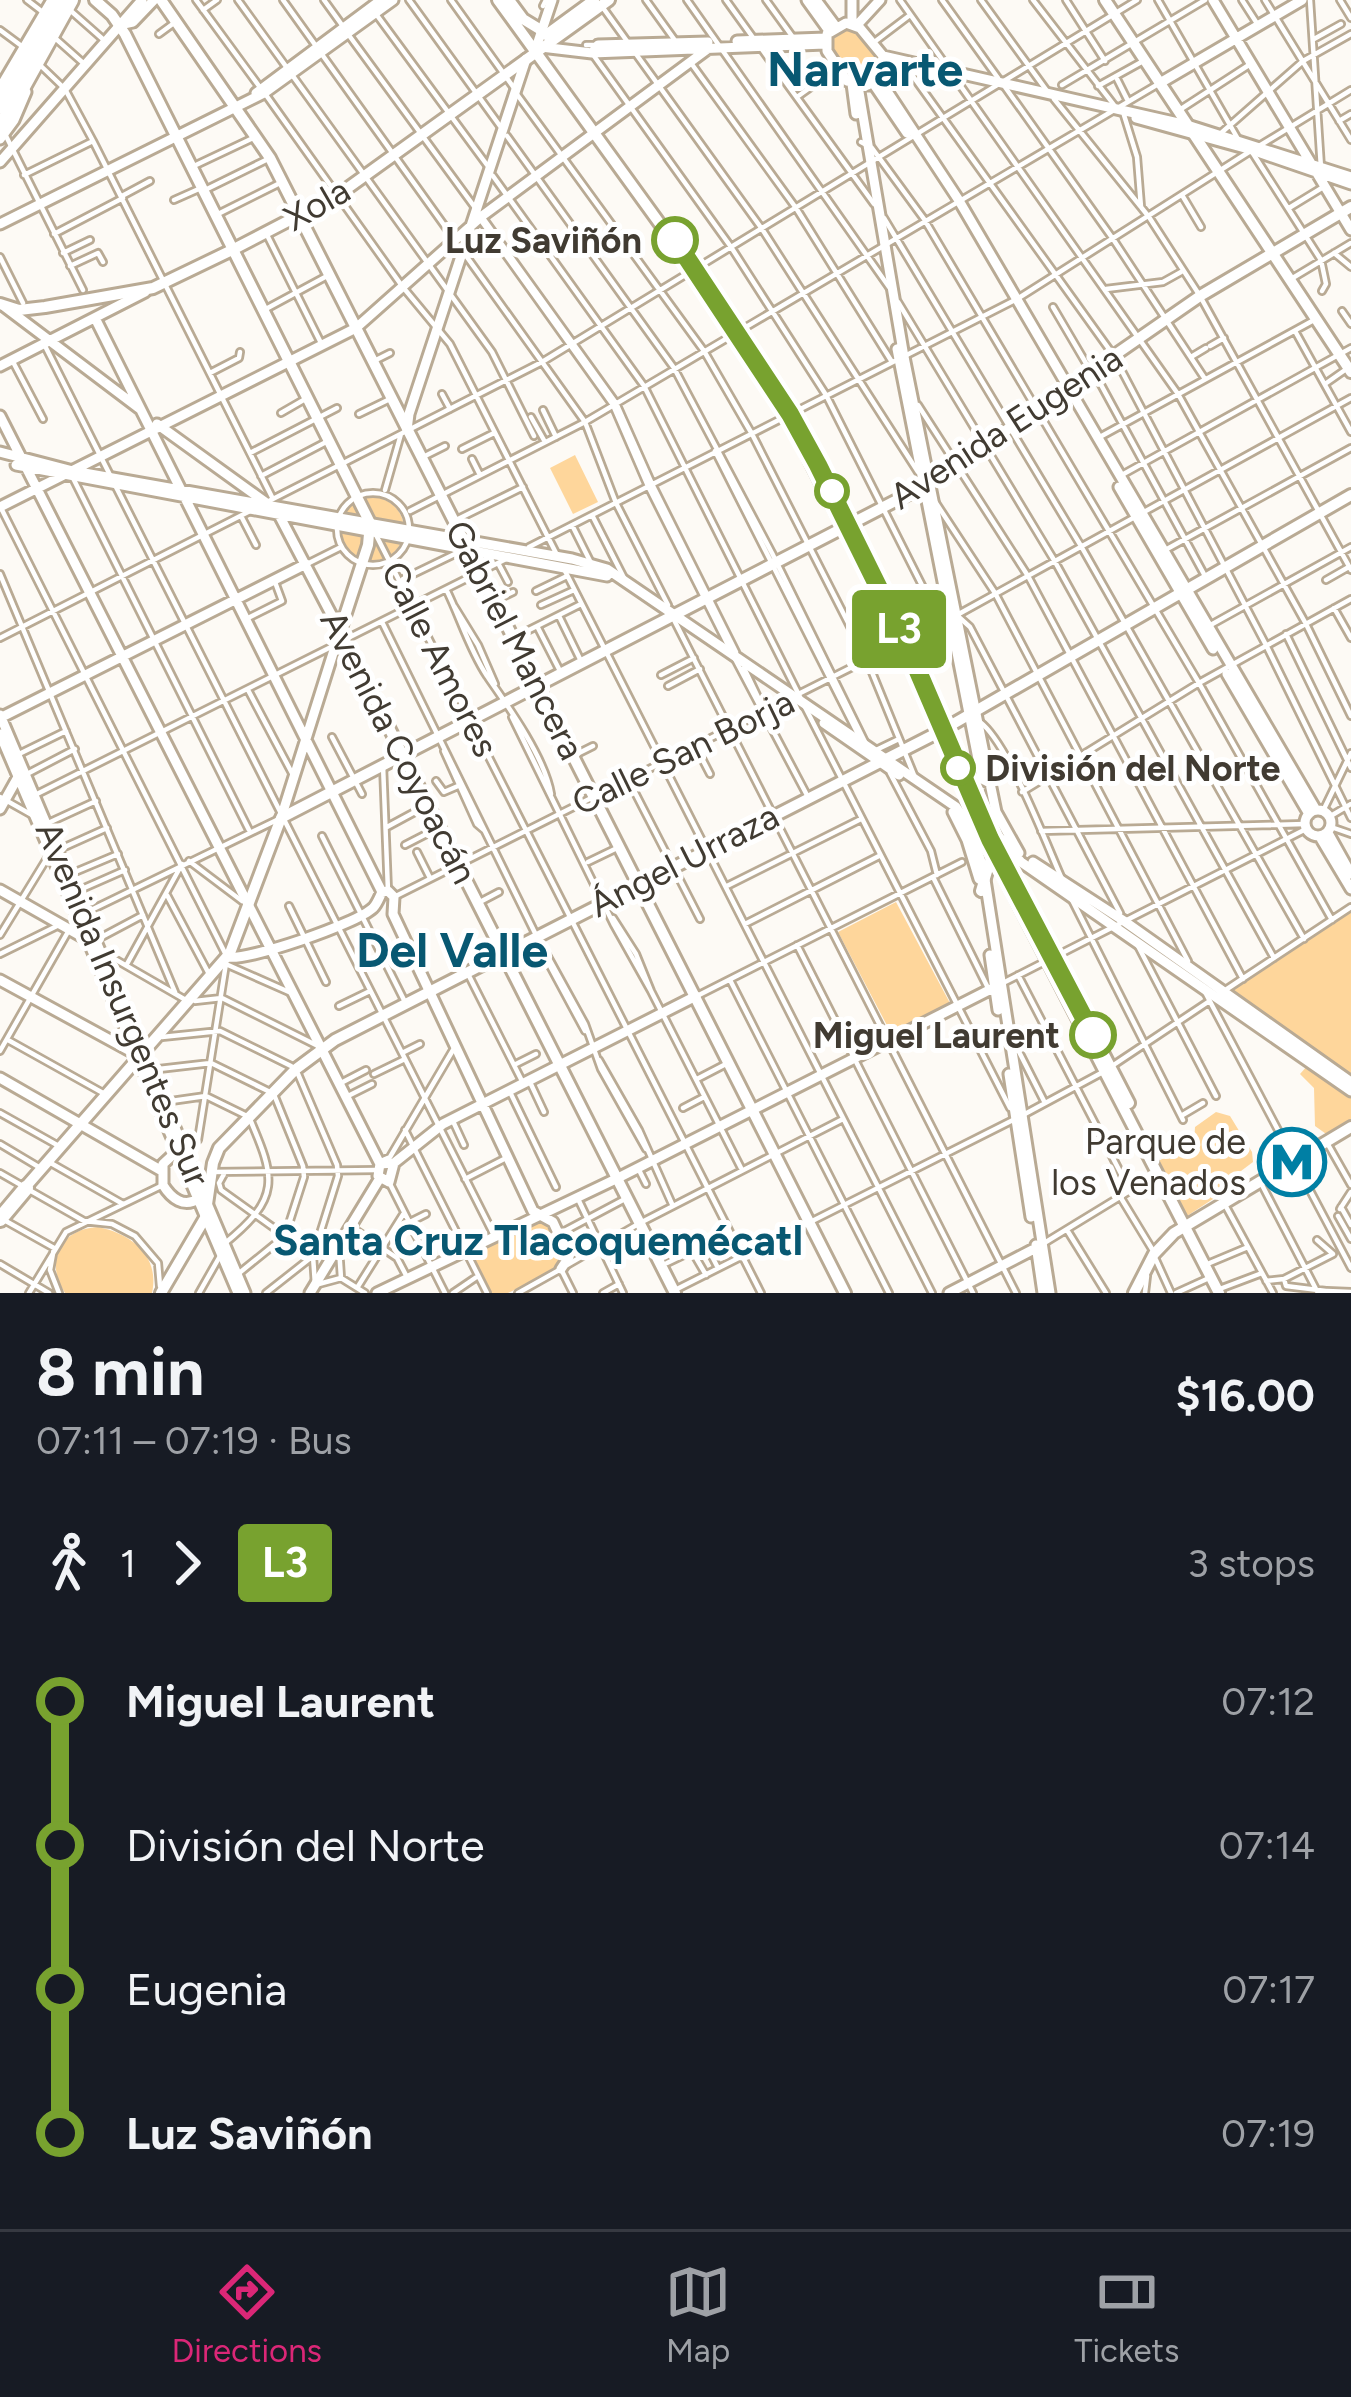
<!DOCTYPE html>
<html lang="en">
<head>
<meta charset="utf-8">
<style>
	:root { --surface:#171b24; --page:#242831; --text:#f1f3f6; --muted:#9ea1a6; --line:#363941; --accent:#db2777 }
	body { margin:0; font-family:Figtree,sans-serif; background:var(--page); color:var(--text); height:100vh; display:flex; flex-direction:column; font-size:45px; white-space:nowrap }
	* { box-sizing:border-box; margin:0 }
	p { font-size:39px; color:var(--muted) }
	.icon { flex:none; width:66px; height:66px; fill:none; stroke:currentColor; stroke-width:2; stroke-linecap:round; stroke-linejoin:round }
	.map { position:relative; height:1293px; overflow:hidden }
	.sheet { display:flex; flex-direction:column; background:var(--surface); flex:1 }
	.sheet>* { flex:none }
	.badge { padding:0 24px; border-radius:9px; font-size:42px; line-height:78px }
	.map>.badge { position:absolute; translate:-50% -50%; box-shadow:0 0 0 6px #fff }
	.legs { display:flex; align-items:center; gap:18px; height:132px; padding:0 36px; font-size:39px }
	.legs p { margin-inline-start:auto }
	.overview { display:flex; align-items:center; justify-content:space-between; height:204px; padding:0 36px }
	h1 { font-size:66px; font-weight:700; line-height:90px }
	ul { padding:0 36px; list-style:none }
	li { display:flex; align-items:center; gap:42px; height:144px; font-size:45px }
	li i { display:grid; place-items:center; width:18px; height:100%; margin:0 15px; background:currentColor }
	li i::after { content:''; width:30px; height:30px; margin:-15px; border:9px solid; border-radius:50%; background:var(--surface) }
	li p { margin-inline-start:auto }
	li:first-child i { background:linear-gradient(#0000 50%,currentColor 0) }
	li:last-child i { background:linear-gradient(currentColor 50%,#0000 0) }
	.dock { display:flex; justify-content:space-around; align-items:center; height:168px; border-top:3px solid var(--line); background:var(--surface); font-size:33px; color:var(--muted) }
	.dock a { display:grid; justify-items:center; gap:6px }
	.dock .on { color:var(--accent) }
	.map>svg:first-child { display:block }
	.green { fill:#fed69b }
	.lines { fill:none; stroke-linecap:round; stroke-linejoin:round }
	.street-casing { stroke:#b9aa94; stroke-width:10 }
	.secondary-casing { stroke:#b9aa94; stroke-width:15 }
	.primary-casing { stroke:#b9aa94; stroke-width:16 }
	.highway-casing { stroke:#b9aa94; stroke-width:20 }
	.street { stroke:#fff; stroke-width:4.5 }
	.secondary { stroke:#fff; stroke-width:9 }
	.primary { stroke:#fff; stroke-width:10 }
	.highway { stroke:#fff; stroke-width:14 }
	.line-1-casing { stroke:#fff; stroke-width:27 }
	.line-1 { stroke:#78a22f; stroke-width:18 }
	.stop-1-dot { fill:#fff; stroke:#78a22f; stroke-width:6 }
	.labels { text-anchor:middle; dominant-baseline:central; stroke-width:10; stroke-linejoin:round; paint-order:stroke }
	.street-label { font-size:36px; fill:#413b32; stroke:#fff }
	.stop-label { font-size:36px; font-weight:bold; fill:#413b32; stroke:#fff; text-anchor:end }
	.poi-label { font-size:36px; fill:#413b32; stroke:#fff; text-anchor:end }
	.quarter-label { font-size:42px; font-weight:bold; fill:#085872; stroke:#fff }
	.district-label { font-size:48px; font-weight:bold; fill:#085872; stroke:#fff }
</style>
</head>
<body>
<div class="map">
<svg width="1351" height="1293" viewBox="0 0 1351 1293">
	<rect width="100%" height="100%" fill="#fdfaf5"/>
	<path class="green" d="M 844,26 C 867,34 890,59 871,82 L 854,83 L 830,52 L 830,36 Z
		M 575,455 L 598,502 L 573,514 L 550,468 Z
		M340 529a32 32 0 1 1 64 0a32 32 0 1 1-64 0Z
		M 896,902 L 951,1005 L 892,1035 L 838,932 Z
		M 1351,912 L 1351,1078 L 1227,993 Z
		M 1308,1065 L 1351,1095 L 1351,1122 L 1329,1136 L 1315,1126 L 1314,1088 L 1300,1074 Z
		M 1216,1112 L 1230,1116 L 1252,1152 L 1253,1162 L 1229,1180 L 1239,1182 L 1187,1216 L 1156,1162 L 1194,1144 L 1195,1127 Z
		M 547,1218 L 566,1254 L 562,1267 L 508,1293 L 490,1293 L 472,1256 L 474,1251 Z
		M 98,1227 C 132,1234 160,1256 152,1293 L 65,1293 C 44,1261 60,1229 98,1227 Z"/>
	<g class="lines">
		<g class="street-casing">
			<path id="street" d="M 27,0 L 44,13
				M 196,0 L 259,86
				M 238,0 L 492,352 L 534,436
				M 283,0 L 454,239
				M 324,0 L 342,25
				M 409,0 L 500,126
				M 451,0 L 514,88
				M 646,0 L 674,39
				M 687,0 L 889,287
				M 726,0 L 754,39
				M 766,0 L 792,36
				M 900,0 L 1178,394 L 1306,624 L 1351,716
				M 942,0 L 998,78
				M 981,0 L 1047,91
				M 1033,0 L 1114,105
				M 1066,0 L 1105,61
				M 1158,0 L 1238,139
				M 1242,0 L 1258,25
				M 1265,0 L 1351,140
				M 1310,0 L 1321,168
				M 1340,0 L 1351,18
				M 601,5 L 629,44
				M 543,6 L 546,0
				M 203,10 L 217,0
				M 71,11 L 105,41
				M 376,14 L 487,165
				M 0,30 L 23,47
				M 159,34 L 174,23
				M 348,34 L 476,209
				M 55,38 L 82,62
				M 1314,39 L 1341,24
				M 873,43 L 910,15
				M 586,45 L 598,45
				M 761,48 L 874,204
				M 636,54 L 762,229 L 918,472
				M 594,56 L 731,247 L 826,395 L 941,623
				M 691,63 L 796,208 L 892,362
				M 40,65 L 65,89 L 93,141 L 272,497
				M 910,72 L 1114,356 L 1266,645 L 1351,818
				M 1117,79 L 1128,101
				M 1062,85 L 1205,0
				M 1098,86 L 1145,60
				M 1005,87 L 1113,239 L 1205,379
				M 516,93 L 704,351 L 752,434 L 867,660 L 914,775
				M 266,95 L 402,286 L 450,344 L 557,555
				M 797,97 L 836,69
				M 1054,99 L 1149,217 L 1200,296 L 1351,570
				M 1181,109 L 1252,63
				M 1124,115 L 1137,157 L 1141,207
				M 1339,121 L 1351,114
				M 5,134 L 83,290
				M 1220,134 L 1303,61 L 1351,34
				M 507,136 L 674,368 L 772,553 L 866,744
				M 861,142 L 872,148 L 924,219 L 1199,683 L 1332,920
				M 1259,146 L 1351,90
				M 1252,152 L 1321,260 L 1326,284 L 1322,291
				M 196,165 L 251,139
				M 24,175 L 93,141
				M 493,176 L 644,386 L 800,697
				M 205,190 L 270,158
				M 1182,195 L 1201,227
				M 122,196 L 150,181
				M 174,200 L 201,188
				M 1289,208 L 1325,186
				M 220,213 L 280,183
				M 483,218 L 616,403 L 652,484 L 736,652
				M 884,218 L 1081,546 L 1304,939
				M 480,219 L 613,405 L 648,486 L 730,649
				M 266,233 L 322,345
				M 54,234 L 123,198
				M 63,253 L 90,240
				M 464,253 L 585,422 L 616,503 L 668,605
				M 1334,253 L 1351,267
				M 0,257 L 23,303
				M 70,266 L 98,253 L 103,262
				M 1291,279 L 1351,243
				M 1106,289 L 1163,282 L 1181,272
				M 898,302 L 1054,560 L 1274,958
				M 1053,307 L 1090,370
				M 264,310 L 327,276
				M 1342,311 L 1351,324
				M 1295,331 L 1351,432
				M 44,344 L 111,477
				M 1210,346 L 1224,338
				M 1191,357 L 1206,348
				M 12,360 L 43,419
				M 374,361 L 390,353
				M 1093,370 L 1205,576
				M 210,373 L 239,358 L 240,352
				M 1325,384 L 1345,370
				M 442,394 L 450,409
				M 918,405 L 1028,576 L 1243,979
				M 543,410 L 556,437
				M 281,413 L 307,398
				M 359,414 L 392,398
				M 531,417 L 545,442
				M 1098,438 L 1314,320
				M 462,449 L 494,433
				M 715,451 L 859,736
				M 250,453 L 337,408
				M 423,457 L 445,446
				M 472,459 L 480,475
				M 72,476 L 249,830
				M 261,476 L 328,441
				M 1120,476 L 1351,348
				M 116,487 L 495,1237
				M 385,490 L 401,434
				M337 529a36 36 0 1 1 72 0a36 36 0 1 1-72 0Z
				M 267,502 L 542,362 L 1137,0
				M 936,503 L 995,593 L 1188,961
				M 0,506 L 227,957 L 198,1140 L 183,1146
				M 410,511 L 585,422 L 1160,83
				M 592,515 L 624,578
				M 241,516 L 256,545
				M 458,519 L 523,487
				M 572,525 L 591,563
				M 375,533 L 761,1293
				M 529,547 L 1017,299 L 1249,152
				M 1167,549 L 1351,448
				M 309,563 L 341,547
				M 498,563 L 508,582
				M 565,571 L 932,1293
				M 0,574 L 175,992
				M 403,579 L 463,550
				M 1326,580 L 1347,568
				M 446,589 C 460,617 469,649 487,676 C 508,706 545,758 551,794
				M 536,591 L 567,576
				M 496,600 L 513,592
				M 541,605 L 574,590
				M 454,606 L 478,645 L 495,684
				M 1334,608 L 1351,638
				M 957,615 L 1351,398
				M 559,616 L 580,659
				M 672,616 L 1016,1293
				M 960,618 L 970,627 L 1120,913
				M 246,619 L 282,601 L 275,582
				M 382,622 L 536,935 L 585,1024 L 601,1069 L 646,1149
				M 537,626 L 559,669
				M 1207,627 L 1351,547
				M 1286,634 L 1351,768
				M 517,636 L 581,604
				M 0,638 L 252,510
				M 346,639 L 508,558
				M 735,659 L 808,797
				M 744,668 L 767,716
				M 661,675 L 694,658
				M 668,686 L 700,669
				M 248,690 L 293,775
				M 805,707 L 1010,1108
				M 512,717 L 614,925 L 651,991
				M 980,722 C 1008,743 1046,843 1062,879
				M 332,737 L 362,794
				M 696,747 L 710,774
				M 444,751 L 477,824 L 484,830
				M 874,751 L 899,739
				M 577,754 L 593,746
				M 17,755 L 66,731
				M 383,765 L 388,891
				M 890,773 L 931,851 L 937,875
				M 27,774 L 75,749
				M 628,779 L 700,919
				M 436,781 L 444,792 L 458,786
				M 1022,792 L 1199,683 L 1351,599
				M 35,795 L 331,647
				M 0,797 L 32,815
				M 1323,811 L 1351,753
				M 1329,817 L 1351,804
				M 46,824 L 96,801
				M 387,827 L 424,807
				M 1331,827 L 1351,834
				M 1041,831 L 1305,824
				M 322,836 L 405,1002
				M 405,845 L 440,827
				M 58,850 L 107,828
				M 417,852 L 430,878
				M 189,861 L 242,901
				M 588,862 L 615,849
				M 68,875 L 118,854
				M 933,877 L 989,990
				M 727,886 L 861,819
				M 75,892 L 125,870
				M 167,895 L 209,974
				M 394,897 L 946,620
				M 1072,900 L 1183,1120
				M 478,903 L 499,892
				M 289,906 L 326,982
				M 87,912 L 281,818
				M 613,918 L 636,954 L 651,991 L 741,1168
				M 745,924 L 879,856
				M 0,935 L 49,855
				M 96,940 L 143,915
				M 1137,944 L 1216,1096
				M 797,945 L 973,1293
				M 543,953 L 585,1031
				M 0,954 L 59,925
				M 106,954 L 184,999
				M 127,964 L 182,864
				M 228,965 L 289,992
				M 1018,975 L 1130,1191
				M 469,976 L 523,1083
				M 730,980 L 889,1293
				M 1001,984 L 1306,829
				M 1227,989 L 1351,907
				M 1205,992 L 1351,1268
				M 699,995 L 962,862
				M 195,1001 L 222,998 L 316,1045
				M 339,1006 L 370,991
				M 162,1037 L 220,1031 L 291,1066 L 298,1074 L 337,1165 L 338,1176 L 313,1256 L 266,1293
				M 8,1040 L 103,1093
				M 1013,1040 L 1045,1103
				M 0,1051 L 77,916
				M 404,1052 L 420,1044
				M 599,1060 L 639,1130 L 672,1204
				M 514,1065 L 536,1054
				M 1112,1066 L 1208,1002
				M 150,1070 L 211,1063 L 268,1091 L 275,1097 L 303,1166 L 304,1177 L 285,1236 L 238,1274
				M 374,1074 L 405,1059
				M 697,1079 L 724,1065
				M 529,1080 L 544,1112
				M 339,1084 L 366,1070
				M 509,1090 L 556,1187
				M 346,1097 L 372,1084
				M 164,1102 L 206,1096 L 249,1117 C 276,1179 281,1198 224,1244
				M 683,1108 L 704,1097
				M 0,1113 L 57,1145
				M 1023,1115 L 1103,1072
				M 1181,1116 L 1203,1103
				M 452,1119 L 464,1145
				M 405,1130 L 487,1293
				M 1326,1141 L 1351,1185
				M 0,1144 L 42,1169
				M 383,1160 L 390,1157 L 453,1050
				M 49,1162 L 123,1204
				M 638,1168 L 646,1184
				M 212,1172 L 377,1170
				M 0,1173 L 21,1185
				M 224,1174 L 219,1183 L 221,1190 L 313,1256
				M 465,1179 L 508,1157
				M 389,1182 L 445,1293
				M 1262,1185 L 1318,1293
				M 31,1191 L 84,1221 L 112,1224 L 135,1236 L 158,1263 L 160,1286
				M 1121,1198 L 1152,1249
				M 579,1201 L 623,1293
				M 1224,1203 L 1273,1293
				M 1341,1207 L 1351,1225
				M 1340,1209 L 1351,1192
				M 1338,1216 L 1351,1239
				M 4,1220 L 54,1248 L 50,1270 L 59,1293
				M 408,1223 L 426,1214
				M 351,1227 L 397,1258 L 408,1279
				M 1067,1230 L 1106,1293
				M 559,1234 L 623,1200
				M 702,1237 L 718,1268
				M 705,1242 L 729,1230
				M 1041,1245 L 1154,1176
				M 316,1255 L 339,1248 L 341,1278
				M 313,1256 L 315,1285 L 341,1278 L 365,1293
				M 1156,1260 L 1171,1293
				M 667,1263 L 692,1251 L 706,1275
				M 0,1264 L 49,1293
				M 567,1265 L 640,1223 L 843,1119
				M 1205,1265 L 1248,1247
				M 1284,1279 L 1286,1286 L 1326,1291
				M 1266,1281 L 1284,1279 L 1333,1254 L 1317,1240
				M 357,1288 L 404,1213
				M 675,1290 L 1013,1120
				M 1217,1290 L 1262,1273
				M 1327,1291 L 1351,1292
				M 29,1293 L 66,1232 L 163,1185
				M 199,1293 L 220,1256
				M 453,1293 L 478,1276
				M 518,1293 L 561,1269 L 573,1293
				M 603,1293 L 619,1284
				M 1145,1293 L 1147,1276
				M 1176,1293 L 1209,1278"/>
		</g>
		<g class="secondary-casing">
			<path id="secondary" d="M 807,0 L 830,32
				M 816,0 L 836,27
				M 1213,0 L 1351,230
				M 846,23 L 860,28 L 883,56 L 881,75 L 868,85 L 847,81 L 827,51 L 827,34 Z
				M 852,24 L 852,0
				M 119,25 L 133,22 L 154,0
				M 857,25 L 880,0
				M 737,41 L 826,38
				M 538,42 L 552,0
				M 541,47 L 592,53 L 825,44
				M 592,53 L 598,45 L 708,42
				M 883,56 L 1187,125 L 1351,177
				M 884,65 L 950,77
				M 879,79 L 958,199 L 1316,810
				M 873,83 L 907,133
				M 1160,83 L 1302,0
				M 852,84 L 856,114
				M 858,86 L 904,357 L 990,783 L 996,812 L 1019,853
				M 0,88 L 52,0
				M 256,93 L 381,0
				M 1136,118 L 1252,150 L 1351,184
				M 0,139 L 14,120 L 26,92
				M 0,162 L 142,0
				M 0,224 L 264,93 L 393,0
				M 5,307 L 140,409
				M 95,318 L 382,892 L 388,891 L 394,897 L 393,914 L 533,1211 L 553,1222 L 569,1257 L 561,1269
				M 897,349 L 982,779 L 990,783
				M 0,366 L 145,292
				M 0,416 L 380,1164
				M 157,424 L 265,502
				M 407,430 L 409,414 L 526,59
				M 0,452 L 73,471 L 572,559 L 607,569 L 956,807 L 967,823 L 983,867 L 1050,1293
				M 16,465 L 607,576
				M 1119,487 L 1213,649
				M 0,507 L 356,328 L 482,216 L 709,48
				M 278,513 L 340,631 L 281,818
				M 1227,674 L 1309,814
				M 0,715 L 245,1293
				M 0,718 L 306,564
				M 824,723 L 899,775
				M 0,734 L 238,1293
				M 0,809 L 18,777
				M1305 823a13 13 0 1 1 26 0a13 13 0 1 1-26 0Z
				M 953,812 L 967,840 L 979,879
				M 976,817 L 985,821 L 1021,862 L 1351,1091
				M 1328,833 L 1351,874
				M 1320,837 L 1351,889
				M 1033,862 L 1124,921 L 1351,1082
				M 0,890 L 88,940
				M 990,955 L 998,1010
				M 227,957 C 248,961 356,924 373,908 C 377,904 379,898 382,892
				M 0,980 L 132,1052
				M 1009,1074 L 1031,1217
				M 0,1078 L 162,1171
				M 177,1151 L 163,1164 L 163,1185 C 171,1198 184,1209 199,1198
				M 394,1163 L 389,1182 L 378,1176 L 380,1164 L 394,1163 L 443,1124 L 696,996
				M 1036,1245 L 1043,1293
				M 310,1293 L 380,1178
				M 377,1293 L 618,1178 L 1001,984
				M 949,1293 L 1036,1248"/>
		</g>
		<g class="primary-casing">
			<path id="primary" d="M 95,0 L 112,15 L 125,34 L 370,523 L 368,545 L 340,631 L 675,1293
				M 161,0 L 270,158 L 845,1293
				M 498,0 L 694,271 L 787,416 L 902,643 L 991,851 L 1219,1293
				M 509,0 L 523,19 L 541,30
				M 1105,0 L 1351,372
				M 546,35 L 594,0
				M 0,304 L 19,310 L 45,307 L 153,288 L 232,250 L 338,195 L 609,0
				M 826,477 L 872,568
				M 959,760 L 978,803
				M 981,891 L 992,855
				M 1099,1045 L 1129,1103
				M 22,1191 L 230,953 L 281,818 L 930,483 L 1200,296 L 1351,207
				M 161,1293 L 205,1218 L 213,1163 L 219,1148 L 296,1069 L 335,1040 L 939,732 L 1351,495
				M 1134,1293 L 1154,1254 L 1174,1233 L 1351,1127"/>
		</g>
		<g class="highway-casing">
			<path id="highway" d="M 0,106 L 60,0
				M 0,128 L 71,0
				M 0,1219 L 26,1188"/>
		</g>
		<use href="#street" class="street"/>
		<use href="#secondary" class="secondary"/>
		<use href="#primary" class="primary"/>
		<use href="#highway" class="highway"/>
	</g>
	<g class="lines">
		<g class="line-1-casing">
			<path id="line-1" d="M 675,240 L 790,414 L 818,465 L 905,641 L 990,839 L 1093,1035"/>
		</g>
		<use href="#line-1" class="line-1"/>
	</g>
	<defs>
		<g id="metro-ring" transform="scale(3.45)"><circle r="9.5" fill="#fff" stroke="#007fa4" stroke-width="1.5"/><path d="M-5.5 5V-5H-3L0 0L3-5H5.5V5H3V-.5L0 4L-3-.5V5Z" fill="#007fa4"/></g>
	</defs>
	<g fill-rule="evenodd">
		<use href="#metro-ring" x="1292" y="1162"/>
	</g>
	<g class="stop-1-dot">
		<circle cx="675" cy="240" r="21"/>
		<circle cx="832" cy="491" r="15"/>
		<circle cx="958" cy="768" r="15"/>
		<circle cx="1093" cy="1035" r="21"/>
	</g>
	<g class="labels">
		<g class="street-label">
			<text transform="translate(317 204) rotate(-30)">Xola</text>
			<text transform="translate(1006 427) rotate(-33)">Avenida Eugenia</text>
			<text transform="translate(515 640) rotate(63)">Gabriel Mancera</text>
			<text transform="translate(440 659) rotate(63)">Calle Amores</text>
			<text transform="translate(399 747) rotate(63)">Avenida Coyoacán</text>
			<text transform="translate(683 752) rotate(-26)">Calle San Borja</text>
			<text transform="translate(684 860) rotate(-27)">Ángel Urraza</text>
			<text transform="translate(123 1004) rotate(67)">Avenida Insurgentes Sur</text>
		</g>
		<g class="stop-label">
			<text x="642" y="240">Luz Saviñón</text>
			<text x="985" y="768" text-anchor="start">División del Norte</text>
			<text x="1060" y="1035">Miguel Laurent</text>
		</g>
		<g class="poi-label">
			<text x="1246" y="1141">Parque de<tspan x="1246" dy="41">los Venados</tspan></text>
		</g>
		<g class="quarter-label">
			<text x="538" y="1240">Santa Cruz Tlacoquemécatl</text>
		</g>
		<g class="district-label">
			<text x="865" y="69">Narvarte</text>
			<text x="452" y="950">Del Valle</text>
		</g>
	</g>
</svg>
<b class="badge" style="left:899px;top:629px;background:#78a22f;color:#fff">L3</b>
</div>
<section class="sheet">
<div class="overview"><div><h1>8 min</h1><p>07:11 – 07:19 · Bus</p></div><b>$16.00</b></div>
<div class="legs"><svg class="icon" aria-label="walk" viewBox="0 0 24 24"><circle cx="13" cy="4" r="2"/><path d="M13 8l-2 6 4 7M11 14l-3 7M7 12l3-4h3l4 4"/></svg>1<svg class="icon" aria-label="forward" viewBox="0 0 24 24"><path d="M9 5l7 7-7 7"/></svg><b class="badge" style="background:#78a22f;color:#fff">L3</b><p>3 stops</p></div>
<ul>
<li><i style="color:#78a22f"></i><b>Miguel Laurent</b><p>07:12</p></li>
<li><i style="color:#78a22f"></i><span>División del Norte</span><p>07:14</p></li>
<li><i style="color:#78a22f"></i><span>Eugenia</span><p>07:17</p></li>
<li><i style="color:#78a22f"></i><b>Luz Saviñón</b><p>07:19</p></li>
</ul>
</section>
<nav class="dock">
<a class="on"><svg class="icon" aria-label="directions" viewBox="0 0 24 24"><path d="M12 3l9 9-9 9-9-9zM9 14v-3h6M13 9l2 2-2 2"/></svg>Directions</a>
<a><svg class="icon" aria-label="map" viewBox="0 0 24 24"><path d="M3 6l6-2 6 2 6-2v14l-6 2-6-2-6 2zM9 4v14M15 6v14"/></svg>Map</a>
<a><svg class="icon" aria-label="tickets" viewBox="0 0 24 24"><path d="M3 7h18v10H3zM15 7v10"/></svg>Tickets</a>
</nav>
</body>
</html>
